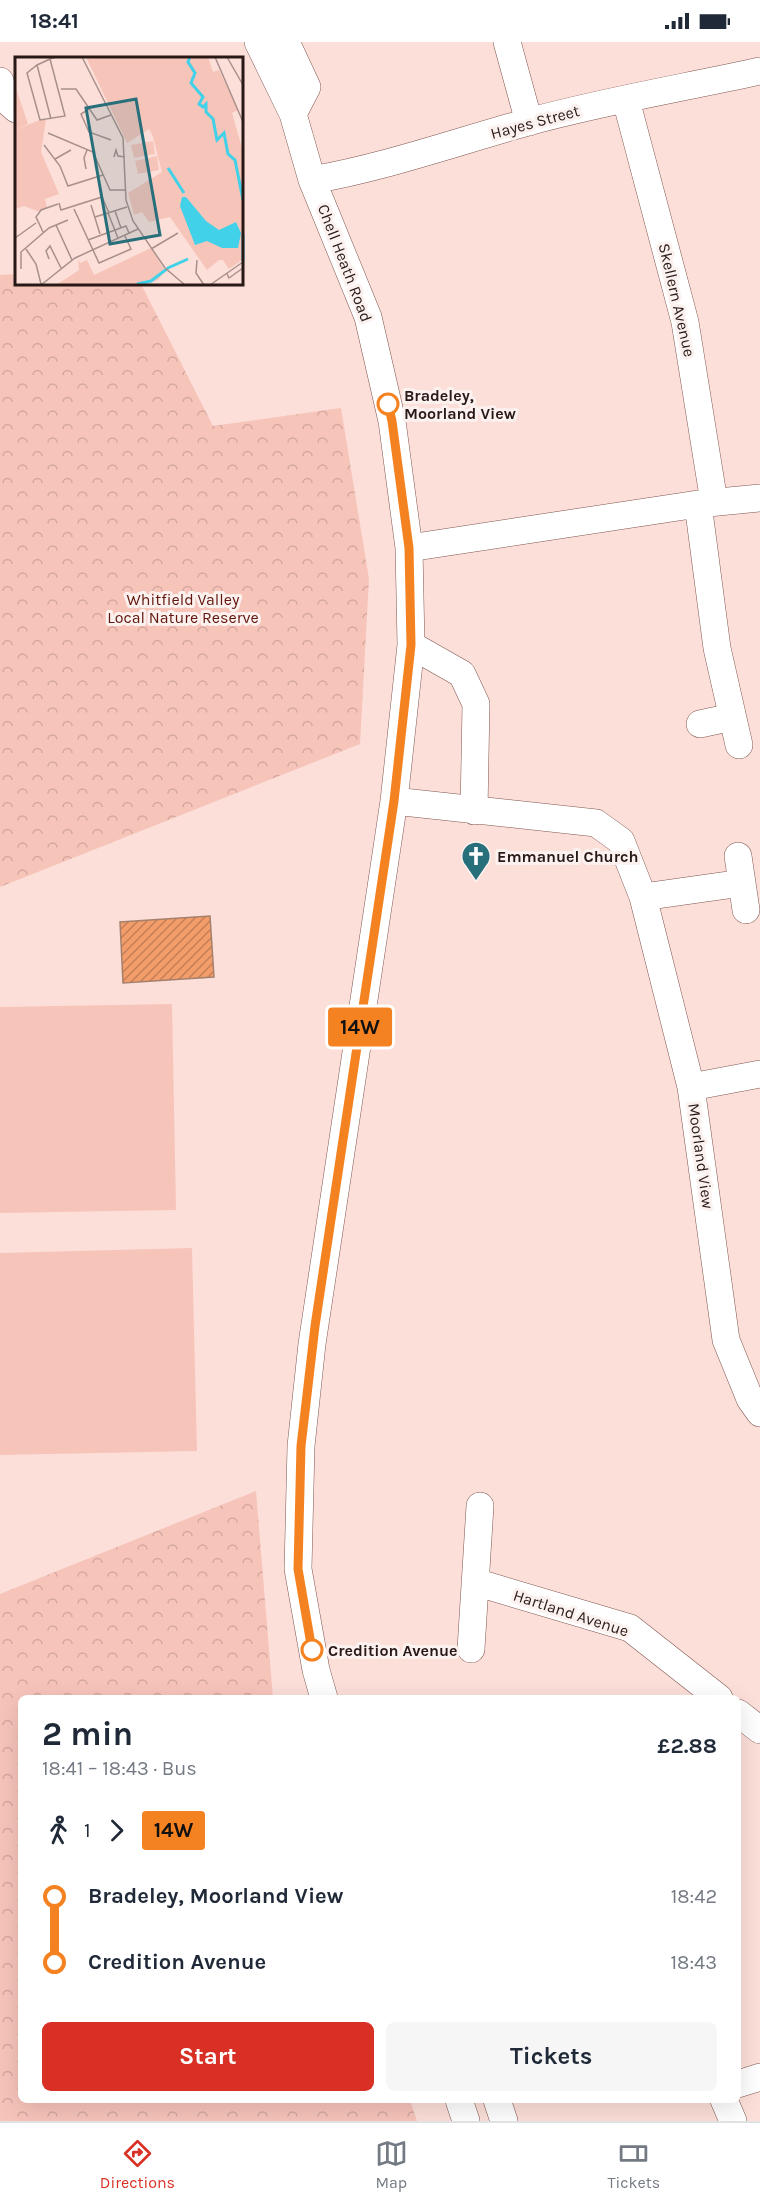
<!DOCTYPE html>
<html lang="en">
<head>
<meta charset="utf-8">
<style>
	:root { --surface:#fff; --page:#f6f6f7; --text:#1f2937; --muted:#747a83; --line:#e0e1e3; --accent:#d93025 }
	body { margin:0; font-family:Karla,sans-serif; background:var(--page); color:var(--text); height:100vh; display:flex; flex-direction:column; font-size:22px; white-space:nowrap }
	* { box-sizing:border-box; margin:0 }
	p { font-size:20px; color:var(--muted) }
	.icon { flex:none; width:33px; height:33px; fill:none; stroke:currentColor; stroke-width:2; stroke-linecap:round; stroke-linejoin:round }
	.map { position:relative; flex:1; overflow:hidden }
	.side { position:absolute; left:18px; top:1653px; width:723px; height:408px; display:flex; flex-direction:column; background:var(--surface); border-radius:9px; box-shadow:0 6px 24px #0002 }
	.side>* { flex:none }
	.badge { padding:0 12px; border-radius:4px; font-size:21px; line-height:39px }
	.map>.badge { position:absolute; translate:-50% -50%; box-shadow:0 0 0 3px #fff }
	.legs { display:flex; align-items:center; gap:9px; height:66px; padding:0 24px; font-size:20px }
	.legs p { margin-inline-start:auto }
	.head { display:flex; align-items:center; justify-content:space-between; height:102px; padding:0 24px }
	h1 { font-size:33px; font-weight:700; line-height:45px }
	.cta { display:flex; gap:12px; margin-top:auto; padding:12px 24px }
	.cta a { flex:1; height:69px; border-radius:9px; background:var(--accent); color:#fff; font-size:24px; font-weight:700; line-height:69px; text-align:center }
	.cta a+a { background:var(--page); color:var(--text) }
	ul { padding:0 24px; list-style:none }
	li { display:flex; align-items:center; gap:21px; height:66px; font-size:22px }
	li i { display:grid; place-items:center; width:9px; height:100%; margin:0 8px; background:currentColor }
	li i::after { content:''; width:15px; height:15px; margin:-8px; border:4px solid; border-radius:50%; background:var(--surface) }
	li p { margin-inline-start:auto }
	li:first-child i { background:linear-gradient(#0000 50%,currentColor 0) }
	li:last-child i { background:linear-gradient(currentColor 50%,#0000 0) }
	.status { display:flex; justify-content:space-between; align-items:center; height:42px; padding:0 30px; background:var(--surface); direction:ltr }
	.status svg { height:16px; fill:currentColor }
	.menu { display:flex; justify-content:space-around; align-items:center; height:84px; border-top:2px solid var(--line); background:var(--surface); font-size:16px; color:var(--muted) }
	.menu a { display:grid; justify-items:center; gap:3px }
	.menu .on { color:var(--accent) }
	.map>svg:first-child { display:block }
	.green { fill:#f7c4ba }
	.park { fill:url(#park-crowns) }
	.building { fill:url(#building-hatch); stroke:#a5806c; stroke-width:1.5 }
	.lines { fill:none; stroke-linecap:round; stroke-linejoin:round }
	.minor-casing { stroke:#7f5750; stroke-width:28 }
	.minor { stroke:#fff; stroke-width:27 }
	.line-1-casing { stroke:#fff; stroke-width:14 }
	.line-1 { stroke:#f58220; stroke-width:9 }
	.stop-1-dot { fill:#fff; stroke:#f58220; stroke-width:3 }
	.labels { text-anchor:middle; dominant-baseline:central; stroke-width:6; stroke-linejoin:round; paint-order:stroke }
	.street-label { font-size:16px; fill:#291916; stroke:#fbf1ef }
	.stop-label { font-size:16px; font-weight:bold; fill:#291916; stroke:#fbf1ef; text-anchor:start }
	.park-label { font-size:16px; fill:#62160d; stroke:#fbf1ef }
	.poi-label { font-size:16px; font-weight:bold; fill:#291916; stroke:#fbf1ef; text-anchor:start }
	.inset-river { fill:none; stroke:#41d1e8; stroke-width:3 }
	.inset-road { fill:none; stroke:#a8908b; stroke-width:1.5 }
	.view { fill:#276f7b; fill-opacity:0.15; stroke:#276f7b; stroke-width:3 }
	.inset-edge { fill:none; stroke:#291916; stroke-width:3 }
</style>
</head>
<body>
<div class="status"><b>18:41</b><svg viewBox="0 0 49 12"><path d="M0 12V9h3v3zM5 12V6h3v6zM10 12V3h3v9zM15 12V0h3v12zM26 1h20v11H26zM47 4h2v5h-2z"/></svg></div>
<div class="map">
<svg width="760" height="2079" viewBox="0 0 760 2079">
	<defs>
		<pattern id="park-crowns" width="20" height="18" patternUnits="userSpaceOnUse" patternTransform="scale(1.5)"><rect width="20" height="18" fill="#f7c4ba"/><path d="M2 6a3 3 0 1 1 6 0M12 15a3 3 0 1 1 6 0" fill="none" stroke="#d4a89f"/></pattern>
		<pattern id="building-hatch" width="6" height="6" patternUnits="userSpaceOnUse" patternTransform="scale(1.5)"><rect width="6" height="6" fill="#f39d6b"/><path d="M-1 1l2-2M0 6l6-6M5 7l2-2" fill="none" stroke="#c57f57"/></pattern>
	</defs>
	<rect width="100%" height="100%" fill="#fcdfd9"/>
	<path class="green" d="M 172,962 L 176,1168 L 0,1171 L 0,965 Z
		M 192,1206 L 197,1409 L 0,1413 L 0,1211 Z"/>
	<path class="park" d="M 16,232 L 16,242 L 141,242 L 213,384 L 341,366 L 369,537 L 360,702 L 0,845 L 0,233 Z
		M 256,1449 L 273,1656 L 21,1656 L 21,2058 L 410,2058 L 417,2079 L 0,2079 L 0,1552 Z"/>
	<path class="building" d="M 210,874 L 214,935 L 123,941 L 120,880 Z"/>
	<g class="lines">
		<g class="minor-casing">
			<path id="minor" d="M 258,0 L 293,72 L 312,138 L 368,275 L 392,379 L 409,506 L 411,603 L 394,759 L 312,1302 L 301,1404 L 298,1527 L 316,1628 L 324,1656
				M 286,0 L 307,45 L 293,72
				M 507,0 L 529,80
				M 0,39 L 7,59 L 16,67
				M 626,58 L 685,280 L 714,460
				M 312,138 C 386,125 456,100 528,80 C 604,59 683,46 760,29
				M 698,462 L 717,606 L 739,703
				M 409,506 L 698,462 L 760,456
				M 411,603 L 462,632 L 476,662 L 474,769
				M 700,682 L 732,675
				M 394,759 L 596,781 L 621,799 L 643,855 L 691,1045 L 726,1298 L 750,1357 L 760,1371
				M 738,814 L 746,868
				M 643,855 L 742,841
				M 691,1045 L 760,1032
				M 475,1540 L 630,1586 L 719,1656
				M 471,1607 L 480,1464
				M 738,1671 L 760,1688
				M 738,2042 L 760,2035
				M 459,2058 L 466,2079
				M 497,2058 L 504,2079
				M 724,2058 L 733,2079"/>
		</g>
		<use href="#minor" class="minor"/>
	</g>
	<g class="lines">
		<g class="line-1-casing">
			<path id="line-1" d="M 312,1608 L 298,1527 L 301,1404 L 315,1284 L 394,759 L 411,603 L 409,506 L 392,379 L 388,362"/>
		</g>
		<use href="#line-1" class="line-1"/>
	</g>
	<defs>
		<g id="church-pin" transform="scale(1.5)"><path d="M0 17L-7.5 6A9.5 9.5 0 1 1 7.5 6Z" fill="#276f7b" stroke="#fbf1ef"/><path d="M-1.2-6h2.4v3.5h3.3v2.4h-3.3V6h-2.4V-.1h-3.3v-2.4h3.3Z" fill="#fff"/></g>
	</defs>
	<g fill-rule="evenodd">
		<use href="#church-pin" x="476" y="814"/>
	</g>
	<g class="stop-1-dot">
		<circle cx="388" cy="362" r="10"/>
		<circle cx="312" cy="1608" r="10"/>
	</g>
	<g class="labels">
		<g class="street-label">
			<text transform="translate(535 80) rotate(-15)">Hayes Street</text>
			<text transform="translate(345 221) rotate(69)">Chell Heath Road</text>
			<text transform="translate(677 258) rotate(77)">Skellern Avenue</text>
			<text transform="translate(701 1114) rotate(82)">Moorland View</text>
			<text transform="translate(571 1571) rotate(18)">Hartland Avenue</text>
		</g>
		<g class="stop-label">
			<text x="404" y="353">Bradeley,<tspan x="404" dy="18">Moorland View</tspan></text>
			<text x="328" y="1608">Credition Avenue</text>
		</g>
		<g class="park-label">
			<text x="183" y="557">Whitfield Valley<tspan x="183" dy="18">Local Nature Reserve</tspan></text>
		</g>
		<g class="poi-label">
			<text x="497" y="814">Emmanuel Church</text>
		</g>
	</g>
	<g transform="translate(15 15)">
		<rect width="228" height="228" fill="#fcdfd9"/>
		<path d="M 0,28 L 13,67 L 0,73 ZM 138,84 L 140,97 L 119,101 L 116,88 ZM 142,99 L 144,113 L 123,117 L 120,104 Z" fill="#f7c4ba"/>
		<path d="M 71,0 L 193,0 L 198,15 L 204,13 L 223,53 L 217,56 L 228,94 L 227,203 L 214,212 L 208,203 L 204,203 L 192,213 L 155,160 L 134,165 L 127,155 L 119,158 L 113,136 L 147,115 L 138,80 L 134,72 L 112,86 ZM 25,63 L 31,63 L 26,95 L 44,137 L 30,142 L 32,150 L 25,155 L 9,149 L 0,152 L 0,73 ZM 136,191 L 150,214 L 143,223 L 129,228 L 41,228 L 64,213 L 63,202 L 65,206 L 72,203 L 79,218 Z" fill="#f7c4ba"/>
		<path d="M 167,140 L 171,140 L 191,164 L 204,173 L 221,165 L 226,176 L 223,191 L 207,191 L 192,184 L 180,188 L 165,149 Z" fill="#41d1e8"/>
		<path class="inset-river" d="M 175,0 L 173,5 L 180,16 L 176,26 L 188,40 L 184,47 L 188,50 L 191,47 L 191,55 L 198,62 L 202,83 L 209,76 L 213,97 L 220,103 L 228,143M 153,111 L 169,136M 228,204 L 228,178M 122,227 L 136,224 L 153,211 L 173,202"/>
		<path class="inset-road" d="M 67,0 L 108,81 L 111,143 L 118,164 L 150,211 L 170,228M 200,0 L 228,65M 212,0 L 228,28M 35,2 L 50,59 L 25,63 L 12,16 L 22,8 L 35,2 L 41,0M 22,8 L 36,62M 46,32 L 61,32 L 82,63 L 96,58M 74,52 L 66,57 L 74,75 L 96,83M 33,76 L 78,95 L 95,133 L 111,133M 29,88 L 45,109 L 53,129 L 88,118M 99,100 L 101,93 L 103,99 L 110,100M 40,102 L 56,93M 71,112 L 69,101 L 72,93M 44,146 L 46,153 L 87,140 L 94,156M 76,148 L 85,177M 59,152 L 84,206 L 116,192 L 110,179M 100,154 L 106,171M 93,156 L 103,181M 80,160 L 112,150M 41,168 L 57,203M 28,175 L 21,160 L 26,153 L 43,147M 0,181 L 21,166M 73,183 L 111,169 L 114,176M 11,192 L 21,207 L 26,227M 136,192 L 163,176M 34,202 L 31,194 L 35,189 L 46,211M 182,203 L 181,216 L 189,228M 6,212 L 6,195 L 34,171 L 53,163M 212,217 L 214,221 L 228,211M 26,228 L 60,201 L 123,172M 195,228 L 228,205"/>
		<path class="view" d="M 121,42 L 145,178 L 95,187 L 71,51 Z"/>
		<rect width="228" height="228" class="inset-edge"/>
	</g>
</svg>
<b class="badge" style="left:360px;top:985px;background:#f58220;color:#111">14W</b>
<section class="side">
<div class="head"><div><h1>2 min</h1><p>18:41 – 18:43 · Bus</p></div><b>£2.88</b></div>
<div class="legs"><svg class="icon" aria-label="walk" viewBox="0 0 24 24"><circle cx="13" cy="4" r="2"/><path d="M13 8l-2 6 4 7M11 14l-3 7M7 12l3-4h3l4 4"/></svg>1<svg class="icon" aria-label="forward" viewBox="0 0 24 24"><path d="M9 5l7 7-7 7"/></svg><b class="badge" style="background:#f58220;color:#111">14W</b></div>
<ul>
<li><i style="color:#f58220"></i><b>Bradeley, Moorland View</b><p>18:42</p></li>
<li><i style="color:#f58220"></i><b>Credition Avenue</b><p>18:43</p></li>
</ul>
<div class="cta"><a>Start</a><a>Tickets</a></div>
</section>
</div>
<nav class="menu">
<a class="on"><svg class="icon" aria-label="directions" viewBox="0 0 24 24"><path d="M12 3l9 9-9 9-9-9zM9 14v-3h6M13 9l2 2-2 2"/></svg>Directions</a>
<a><svg class="icon" aria-label="map" viewBox="0 0 24 24"><path d="M3 6l6-2 6 2 6-2v14l-6 2-6-2-6 2zM9 4v14M15 6v14"/></svg>Map</a>
<a><svg class="icon" aria-label="tickets" viewBox="0 0 24 24"><path d="M3 7h18v10H3zM15 7v10"/></svg>Tickets</a>
</nav>
</body>
</html>
